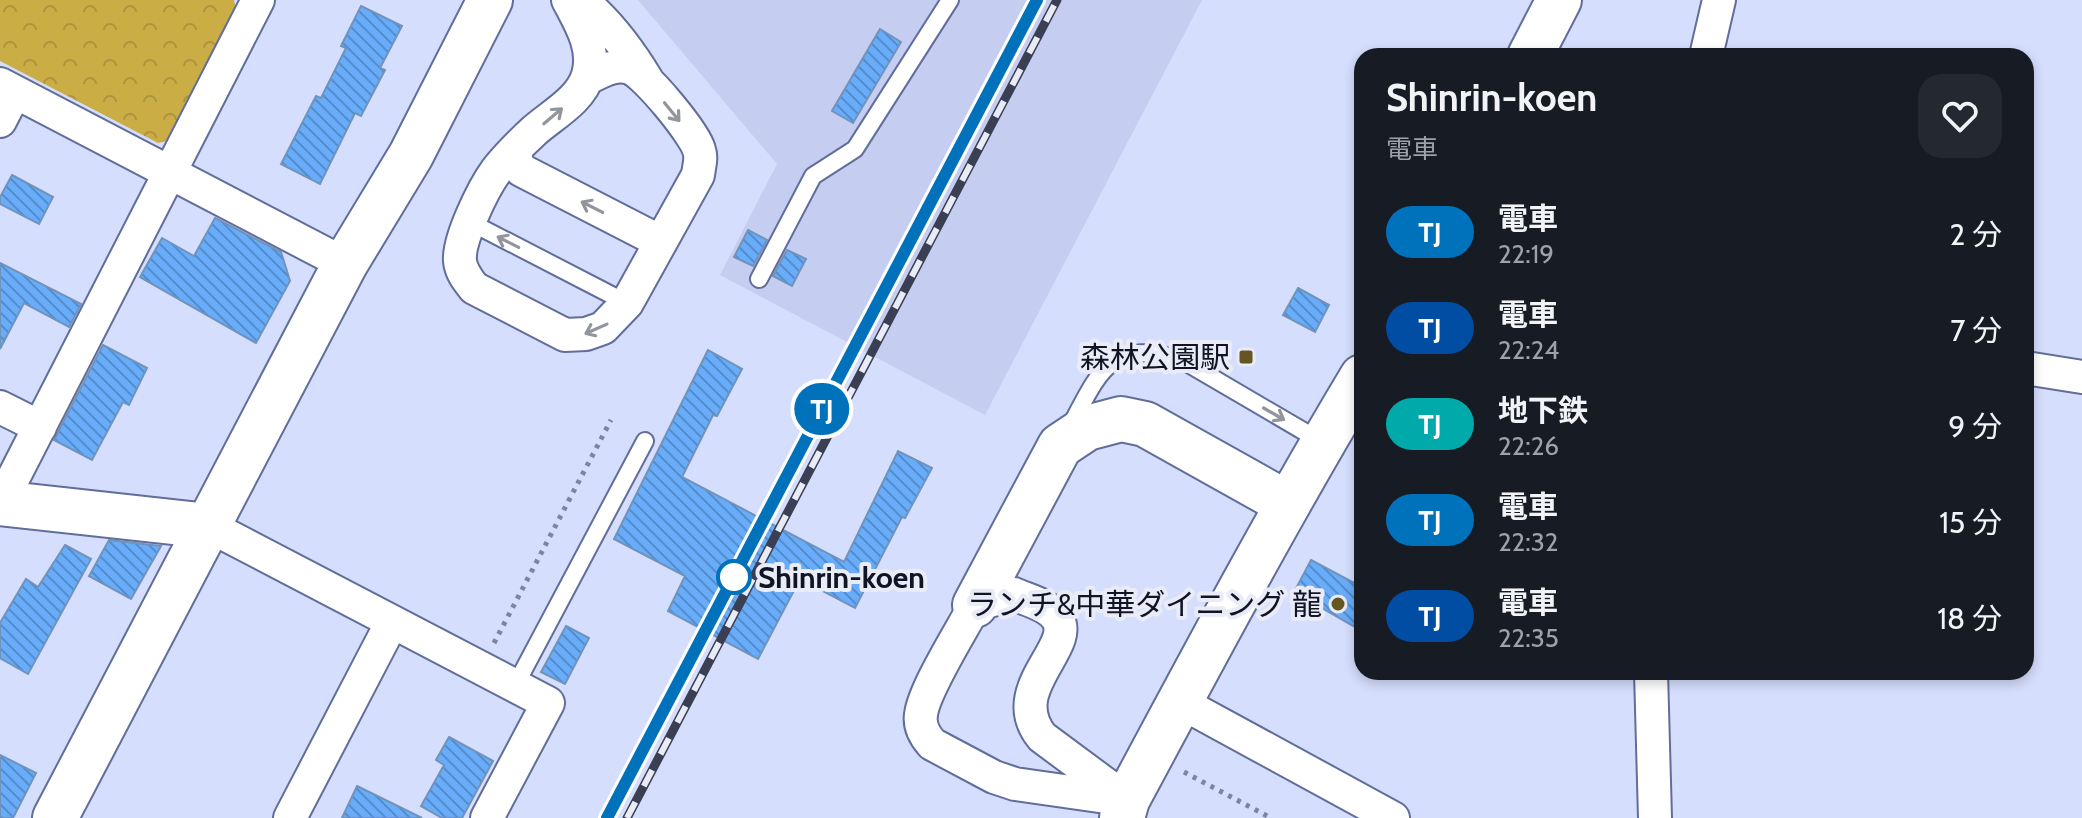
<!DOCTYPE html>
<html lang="ja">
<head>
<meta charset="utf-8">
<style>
	:root { --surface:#171b24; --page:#242831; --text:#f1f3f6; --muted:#9ea1a6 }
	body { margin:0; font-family:Cabin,"Noto Sans JP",sans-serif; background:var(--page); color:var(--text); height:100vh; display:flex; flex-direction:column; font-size:30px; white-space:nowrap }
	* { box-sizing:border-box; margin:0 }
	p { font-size:26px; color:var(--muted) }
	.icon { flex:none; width:44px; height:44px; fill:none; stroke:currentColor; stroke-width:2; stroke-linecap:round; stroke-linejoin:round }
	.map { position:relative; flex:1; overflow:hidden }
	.drawer { position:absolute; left:1354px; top:48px; width:680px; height:632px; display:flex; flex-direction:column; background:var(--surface); border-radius:24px; box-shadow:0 4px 12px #0003 }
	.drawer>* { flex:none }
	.badge { padding:0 16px; border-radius:26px; font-size:28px; line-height:52px }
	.map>.badge { position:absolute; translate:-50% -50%; box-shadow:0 0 0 4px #fff }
	.round { display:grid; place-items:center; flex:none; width:84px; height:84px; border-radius:24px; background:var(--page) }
	.head { display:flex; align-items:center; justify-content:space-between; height:136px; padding:0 32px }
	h1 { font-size:38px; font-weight:800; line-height:60px }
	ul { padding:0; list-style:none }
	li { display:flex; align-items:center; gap:24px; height:96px; padding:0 32px }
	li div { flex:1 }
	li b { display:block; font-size:30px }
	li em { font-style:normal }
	li .badge { min-width:88px; font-weight:700; text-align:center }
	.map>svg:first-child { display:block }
	.built { fill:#c5cef1 }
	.park { fill:url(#park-crowns) }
	.building { fill:url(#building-back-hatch); stroke:#7093bb; stroke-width:2 }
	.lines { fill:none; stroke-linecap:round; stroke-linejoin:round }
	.lane-casing { stroke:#616d9a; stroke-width:20 }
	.street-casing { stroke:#616d9a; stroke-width:36 }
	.secondary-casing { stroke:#616d9a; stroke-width:48 }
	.path { stroke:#7d849c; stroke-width:5; stroke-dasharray:4 6; stroke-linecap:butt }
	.lane { stroke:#fff; stroke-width:16 }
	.street { stroke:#fff; stroke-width:32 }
	.secondary { stroke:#fff; stroke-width:44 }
	.rail-casing { stroke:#3a3f53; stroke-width:9 }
	.rail { stroke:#e9ecf6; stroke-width:6; stroke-dasharray:18; stroke-linecap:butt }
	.oneway { stroke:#93959d }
	.line-casing { stroke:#fff; stroke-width:18 }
	.line { stroke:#0072bc; stroke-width:12 }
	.poi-dot { fill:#645523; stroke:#e9ecf6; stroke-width:3 }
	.stop-dot { fill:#fff; stroke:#0072bc; stroke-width:4 }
	.labels { text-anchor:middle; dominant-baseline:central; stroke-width:8; stroke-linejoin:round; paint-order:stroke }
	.poi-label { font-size:30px; fill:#101425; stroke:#e9ecf6; text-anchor:end }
	.stop-label { font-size:30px; font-weight:bold; fill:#101425; stroke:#e9ecf6; text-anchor:start }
</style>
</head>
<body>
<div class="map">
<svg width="2082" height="818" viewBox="0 0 2082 818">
	<defs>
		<pattern id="park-crowns" width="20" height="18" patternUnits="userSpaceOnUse" patternTransform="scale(2)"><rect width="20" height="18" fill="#cbad46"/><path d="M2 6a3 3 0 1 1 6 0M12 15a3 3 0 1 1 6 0" fill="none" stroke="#ad943d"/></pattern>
		<pattern id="building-back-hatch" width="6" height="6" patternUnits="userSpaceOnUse" patternTransform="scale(2)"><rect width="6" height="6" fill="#69adfa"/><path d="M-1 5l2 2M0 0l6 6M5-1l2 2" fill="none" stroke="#558cca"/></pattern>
	</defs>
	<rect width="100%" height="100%" fill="#d5defd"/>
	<path class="built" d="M 638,0 L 1202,0 L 985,415 L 720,275 L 777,164 Z"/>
	<path class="park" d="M 0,0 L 234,0 L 238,17 L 173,140 L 158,143 L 0,61 Z"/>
	<path class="building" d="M 361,6 L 402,26 L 380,68 L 385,70 L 361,116 L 355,113 L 320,184 L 281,164 L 316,96 L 321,98 L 346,48 L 341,46 Z
		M 880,29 L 901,42 L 853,123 L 832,111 Z
		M 12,175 L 53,197 L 39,224 L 0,204 L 0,197 Z
		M 215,218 L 281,252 L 290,281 L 256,343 L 140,277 L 162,238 L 194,256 Z
		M 748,230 L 767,240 L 753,266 L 734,257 Z
		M 787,250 L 806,259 L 792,286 L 773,276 Z
		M 0,263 L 81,304 L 69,327 L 24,303 L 0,349 Z
		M 1298,288 L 1329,305 L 1315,332 L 1283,315 Z
		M 103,345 L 147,368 L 129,405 L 123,402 L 92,460 L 54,440 Z
		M 708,350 L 742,369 L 717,416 L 713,415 L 682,477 L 844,562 L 898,451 L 932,468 L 905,518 L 902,517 L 855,608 L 800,579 L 758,659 L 668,611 L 685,576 L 614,539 Z
		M 109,540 L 161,546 L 131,599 L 89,576 Z
		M 65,545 L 91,559 L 28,674 L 0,658 L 0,623 L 26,579 L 38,587 Z
		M 1311,560 L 1362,587 L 1362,631 L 1294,592 Z
		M 566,626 L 589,638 L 565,684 L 541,672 Z
		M 449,737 L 493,761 L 462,818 L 442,818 L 421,806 L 444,765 L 436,760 Z
		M 0,755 L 36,773 L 13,818 L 0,818 Z
		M 357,786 L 422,818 L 342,818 Z"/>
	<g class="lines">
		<g class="lane-casing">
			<path id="lane" d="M 470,222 L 627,303
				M 759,279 L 813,176 L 855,149 L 950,0
				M 1072,423 C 1101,368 1112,339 1182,360 L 1322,442
				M 515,686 L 645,441"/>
		</g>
		<g class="street-casing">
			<path id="street" d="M 568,0 C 580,23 596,48 588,75 C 581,100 552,115 534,131 C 521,143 506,158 496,171 C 483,189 458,240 460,261 C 461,272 468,280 474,288 L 565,335 L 586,334 L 603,328 L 627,303 L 698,175 C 699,166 702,158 699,150 C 695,134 645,73 630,68 C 615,63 601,72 588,78
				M 581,0 C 608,22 629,50 647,80
				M 1706,56 L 1719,0
				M 0,84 L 345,264
				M 0,121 L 15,92
				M 516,150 L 516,161 L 521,170 L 661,242
				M 2026,368 L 2082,377
				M 0,407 L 40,427
				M 0,504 L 258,0
				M 209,526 L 548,703 L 487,818
				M 1014,594 C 1027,600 1049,605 1057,618 C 1077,647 1003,689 1042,737 L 1127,800 L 1015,784 L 994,777 L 932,744 C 925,736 919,727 921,715 C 923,691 962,630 975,605 Z
				M 1651,672 L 1655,818
				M 1180,702 L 1393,818
				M 290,818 L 392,622"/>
		</g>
		<g class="secondary-casing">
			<path id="secondary" d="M 1530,56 L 1559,0
				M 0,503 L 209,526
				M 975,605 L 1060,446 L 1087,428 L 1121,419 L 1145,424 L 1288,504
				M 55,818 L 345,264 L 411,155 L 490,0
				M 1122,818 L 1127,800 C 1203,658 1279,515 1362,377"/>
		</g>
		<path class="path" d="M 494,643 L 611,420
			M 1184,772 L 1271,818"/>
		<use href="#lane" class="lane"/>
		<use href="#street" class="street"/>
		<use href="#secondary" class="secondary"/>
		<g class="rail-casing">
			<path id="rail" d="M 607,818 L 1037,0
				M 627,818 L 1057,0"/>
		</g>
		<use href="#rail" class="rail"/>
	</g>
	<defs><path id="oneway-shaft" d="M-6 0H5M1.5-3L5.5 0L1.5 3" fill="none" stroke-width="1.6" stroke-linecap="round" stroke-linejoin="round" transform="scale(2)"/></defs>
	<g class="oneway">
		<use href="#oneway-shaft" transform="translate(672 112) rotate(51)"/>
		<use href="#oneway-shaft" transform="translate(553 116) rotate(-40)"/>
		<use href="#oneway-shaft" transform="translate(592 207) rotate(-153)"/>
		<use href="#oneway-shaft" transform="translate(508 242) rotate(-153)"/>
		<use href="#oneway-shaft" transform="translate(596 329) rotate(156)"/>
		<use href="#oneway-shaft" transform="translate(1274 414) rotate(30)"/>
	</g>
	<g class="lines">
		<g class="line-casing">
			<path id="line" d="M 607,818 L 1037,0"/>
		</g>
		<use href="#line" class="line"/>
	</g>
	<g class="poi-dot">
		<rect x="1238" y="349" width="16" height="16" rx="4"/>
		<circle cx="1338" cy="604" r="8"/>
	</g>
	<circle class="stop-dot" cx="734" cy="577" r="16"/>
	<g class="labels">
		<g class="poi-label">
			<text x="1230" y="357">森林公園駅</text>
			<text x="1322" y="604">ランチ&amp;中華ダイニング 龍</text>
		</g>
		<g class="stop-label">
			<text x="758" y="577">Shinrin-koen</text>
		</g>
	</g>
</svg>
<b class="badge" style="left:822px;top:409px;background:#0072bc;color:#fff">TJ</b>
<section class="drawer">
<div class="head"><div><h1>Shinrin-koen</h1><p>電車</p></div><a class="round"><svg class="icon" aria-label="heart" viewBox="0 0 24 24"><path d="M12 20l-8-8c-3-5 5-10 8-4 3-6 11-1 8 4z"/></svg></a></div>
<ul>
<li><span class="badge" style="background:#0072bc;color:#fff">TJ</span><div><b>電車</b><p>22:19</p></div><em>2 分</em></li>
<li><span class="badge" style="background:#004da3;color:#fff">TJ</span><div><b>電車</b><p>22:24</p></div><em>7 分</em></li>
<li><span class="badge" style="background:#01aaaa;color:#fff">TJ</span><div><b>地下鉄</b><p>22:26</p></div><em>9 分</em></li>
<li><span class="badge" style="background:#0072bc;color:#fff">TJ</span><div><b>電車</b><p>22:32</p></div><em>15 分</em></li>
<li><span class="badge" style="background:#004da3;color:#fff">TJ</span><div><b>電車</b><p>22:35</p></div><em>18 分</em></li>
</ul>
</section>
</div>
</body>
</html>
